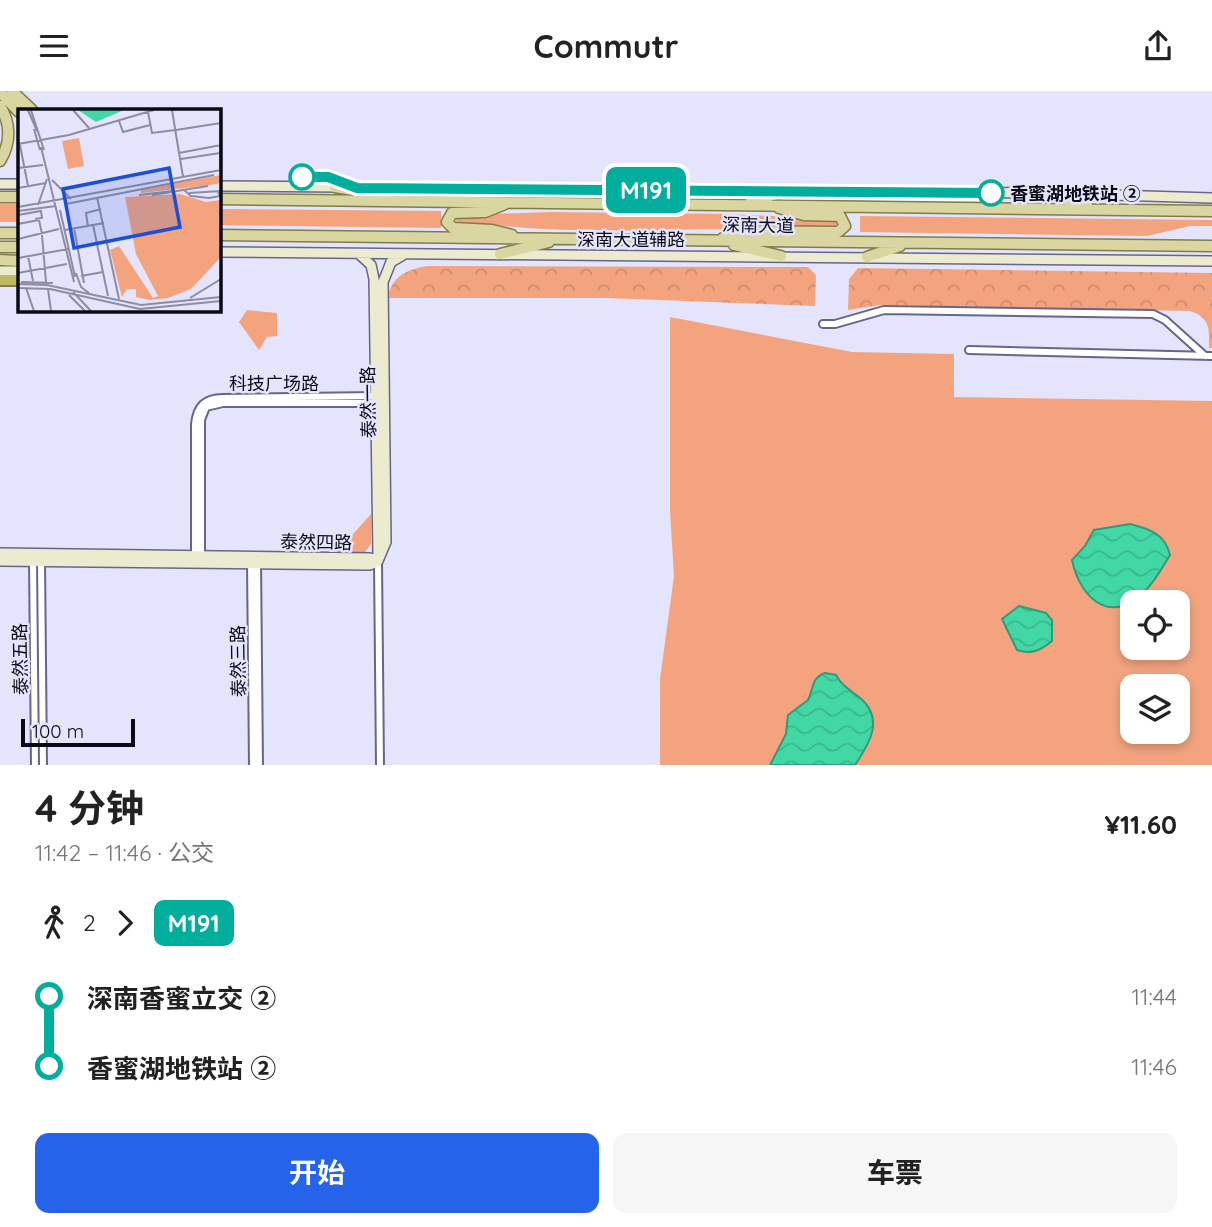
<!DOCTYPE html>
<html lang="zh">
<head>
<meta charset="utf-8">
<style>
	:root { --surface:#fff; --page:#f6f6f6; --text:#222; --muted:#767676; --accent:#2563eb }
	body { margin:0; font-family:Quicksand,"Noto Sans SC",sans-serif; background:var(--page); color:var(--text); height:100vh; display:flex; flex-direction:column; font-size:26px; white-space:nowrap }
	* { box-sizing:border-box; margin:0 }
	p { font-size:23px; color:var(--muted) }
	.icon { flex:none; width:38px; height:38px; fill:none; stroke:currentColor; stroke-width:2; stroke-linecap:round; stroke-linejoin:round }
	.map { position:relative; height:674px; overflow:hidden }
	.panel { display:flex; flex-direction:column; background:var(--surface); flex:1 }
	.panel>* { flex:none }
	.badge { padding:0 14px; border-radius:10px; font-size:24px; line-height:46px }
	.tools { position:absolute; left:1120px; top:499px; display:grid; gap:14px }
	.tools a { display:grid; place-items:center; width:70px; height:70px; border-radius:14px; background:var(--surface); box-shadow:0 4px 10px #0003; font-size:35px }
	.scale { position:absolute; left:21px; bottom:18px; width:114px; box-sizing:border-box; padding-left:7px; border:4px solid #0a0a17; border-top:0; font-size:19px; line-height:24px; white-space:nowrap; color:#0a0a17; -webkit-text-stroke:5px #e4e4fd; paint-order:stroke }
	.map>.badge { position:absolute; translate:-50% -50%; box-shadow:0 0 0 4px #fff }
	.legs { display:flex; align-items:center; gap:10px; height:77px; padding:0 35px; font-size:23px }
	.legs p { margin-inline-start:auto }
	.overview { display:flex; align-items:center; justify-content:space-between; height:119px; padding:0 35px }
	h1 { font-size:38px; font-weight:700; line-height:52px }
	.cta { display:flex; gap:14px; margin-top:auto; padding:14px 35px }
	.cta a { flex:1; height:80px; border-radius:14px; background:var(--accent); color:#fff; font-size:28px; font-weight:700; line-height:80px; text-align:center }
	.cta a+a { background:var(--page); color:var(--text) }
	ul { padding:0 35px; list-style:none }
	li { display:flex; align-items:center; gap:24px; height:70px; font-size:26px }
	li i { display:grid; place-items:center; width:10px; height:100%; margin:0 9px; background:currentColor }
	li i::after { content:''; width:18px; height:18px; margin:-9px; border:5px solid; border-radius:50%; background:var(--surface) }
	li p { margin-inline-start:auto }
	li:first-child i { background:linear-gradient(#0000 50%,currentColor 0) }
	li:last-child i { background:linear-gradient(currentColor 50%,#0000 0) }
	header { display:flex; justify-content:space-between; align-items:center; height:91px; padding:0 35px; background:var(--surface); font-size:32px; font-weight:700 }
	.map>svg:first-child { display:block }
	.grass { fill:#f3a47f; fill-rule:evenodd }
	.forest { fill:url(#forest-crowns) }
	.water { fill:url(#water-waves); stroke:#319a7a; stroke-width:2 }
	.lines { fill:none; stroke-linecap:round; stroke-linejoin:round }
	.street-casing { stroke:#67668a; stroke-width:10 }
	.secondary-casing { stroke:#67668a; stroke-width:12 }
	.primary-casing { stroke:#807d48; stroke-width:13 }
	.highway-casing { stroke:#807d48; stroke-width:14 }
	.street { stroke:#fff; stroke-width:6 }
	.secondary { stroke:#ecebd0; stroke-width:9 }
	.primary { stroke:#d9d6a1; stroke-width:10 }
	.highway { stroke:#c0bb63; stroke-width:10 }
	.primary-bridge-casing { stroke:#807d48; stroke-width:13; stroke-linecap:butt }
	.primary-bridge { stroke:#d9d6a1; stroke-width:10 }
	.line-1-casing { stroke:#fff; stroke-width:16 }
	.line-1 { stroke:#01ad9c; stroke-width:10 }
	.stop-1-dot { fill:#fff; stroke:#01ad9c; stroke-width:3.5 }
	.labels { text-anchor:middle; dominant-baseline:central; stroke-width:5; stroke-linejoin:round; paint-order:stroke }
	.stop-label { font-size:18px; font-weight:bold; fill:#0a0a17; stroke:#e4e4fd; text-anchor:start }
	.street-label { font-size:18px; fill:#0a0a17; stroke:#e4e4fd }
	.inset-road { fill:none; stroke:#8d8da1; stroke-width:2 }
	.view { fill:#1d4ed8; fill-opacity:0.15; stroke:#1d4ed8; stroke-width:3.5 }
	.inset-edge { fill:none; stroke:#0a0a17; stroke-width:3.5 }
</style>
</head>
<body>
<header><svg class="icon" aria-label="menu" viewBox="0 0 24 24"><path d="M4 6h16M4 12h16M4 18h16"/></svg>Commutr<svg class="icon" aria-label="share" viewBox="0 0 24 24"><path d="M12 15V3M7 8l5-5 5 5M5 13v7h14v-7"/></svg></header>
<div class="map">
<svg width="1212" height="674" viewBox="0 0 1212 674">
	<defs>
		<pattern id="forest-crowns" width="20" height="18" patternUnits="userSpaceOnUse" patternTransform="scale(1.75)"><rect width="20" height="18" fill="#f3a47f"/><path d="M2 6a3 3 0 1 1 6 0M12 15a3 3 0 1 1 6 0" fill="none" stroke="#cf8c6d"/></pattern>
		<pattern id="water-waves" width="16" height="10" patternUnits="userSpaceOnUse" patternTransform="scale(1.75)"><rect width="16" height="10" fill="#42d8a5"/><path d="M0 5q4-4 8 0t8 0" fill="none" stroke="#39b88d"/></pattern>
	</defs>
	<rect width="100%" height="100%" fill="#e4e4fd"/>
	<path class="grass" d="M 0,113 L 19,113 L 19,131 L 0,131 Z
		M 219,118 L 441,120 L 441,137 L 219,134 Z
		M 551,121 L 729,123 L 834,128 L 838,131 L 833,137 C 737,136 640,142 544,138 C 515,137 487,132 459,132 L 454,128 L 459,124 Z
		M 860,125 L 1212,129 L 1212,135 L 1190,135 L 1147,145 L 860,141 Z
		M 247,219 L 277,222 L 277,245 L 267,246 L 259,259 L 239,231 Z
		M 670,226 L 852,261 L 954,263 L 954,306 L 1212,310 L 1212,674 L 660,674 L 660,588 L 674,485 L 670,420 ZM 1132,511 L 1178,511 L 1178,556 L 1132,556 ZM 1132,595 L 1178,595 L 1178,640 L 1132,640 Z
		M 371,423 L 371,453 L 365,461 L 337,461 Z"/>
	<path class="forest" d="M 428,175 L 808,176 L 816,184 L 815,215 L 606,207 L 388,207 C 391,185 408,178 428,175 Z
		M 858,177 L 1212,182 L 1212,257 L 1209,257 C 1209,238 1211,227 1190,220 L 880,214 L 848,219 L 849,188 Z"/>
	<path class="water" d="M 1130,433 C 1150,438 1165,443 1170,464 C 1162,477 1153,494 1141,504 C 1106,534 1079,503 1072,469 L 1085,455 L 1094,439 Z
		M 1019,515 L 1046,522 L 1052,529 L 1052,550 C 1041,559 1032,564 1017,559 L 1002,528 Z
		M 825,582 L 836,584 C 841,594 850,599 859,606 C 885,627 870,652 855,674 L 770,674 L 786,643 L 788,624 L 808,609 C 814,597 811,587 825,582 Z"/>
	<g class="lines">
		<g class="street-casing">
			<path id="street" d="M 823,233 L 835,233 L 884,219 L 1153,223 L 1165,229 L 1205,265
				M 969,259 L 1212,265
				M 195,465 L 195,333 C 197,315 205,307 223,307 L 378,305
				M 201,467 L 201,329 L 206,316 L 223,312 L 378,312
				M 33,468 L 35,674
				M 41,469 L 43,674
				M 257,469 L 259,674
				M 378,470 L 380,674
				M 251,471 L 253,674"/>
		</g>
		<g class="secondary-casing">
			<path id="secondary" d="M 0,93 L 19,93
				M 219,95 L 342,96
				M 360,97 L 1046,102 L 1212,107
				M 219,161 L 1212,170
				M 359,163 L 371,174 L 374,188 L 378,465
				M 0,180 L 19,180
				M 0,462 L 370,467 L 378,470
				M 0,470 L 370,474 L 378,470
				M 378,470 L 386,451 L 383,191 L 391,171 L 403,164"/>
		</g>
		<g class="primary-casing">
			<path id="primary" d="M 12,0 L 32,19
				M 0,1 L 19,21
				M 0,15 C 11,32 11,52 0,70
				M 335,96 L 388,105
				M 1046,102 L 1087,115
				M 0,106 L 19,106
				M 219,108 L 1212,120
				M 751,110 L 787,100
				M 505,113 L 485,121 L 452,122 L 447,131 L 453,137 L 492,139 L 512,144
				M 0,142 L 19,142
				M 219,144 L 1212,155
				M 723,147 L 748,140 L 838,141 L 845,135 L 840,125 L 804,124 L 779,117
				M 734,154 L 781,165
				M 500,163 L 549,151
				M 867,166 L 900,155
				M 0,169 L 19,170"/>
		</g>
		<g class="highway-casing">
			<path id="highway" d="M 0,189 L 19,189"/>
		</g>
		<use href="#street" class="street"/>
		<use href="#secondary" class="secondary"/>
		<use href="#primary" class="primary"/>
		<use href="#highway" class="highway"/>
		<g class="primary-bridge-casing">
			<path id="primary-bridge" d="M 0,156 L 19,156"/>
		</g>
		<use href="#primary-bridge" class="primary-bridge"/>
	</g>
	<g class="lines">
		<g class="line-1-casing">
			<path id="line-1" d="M 302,86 L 328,86 L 357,97 L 991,102"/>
		</g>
		<use href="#line-1" class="line-1"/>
	</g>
	<g class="stop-1-dot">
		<circle cx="302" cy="86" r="12"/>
		<circle cx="991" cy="102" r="12"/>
	</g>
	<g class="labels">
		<g class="stop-label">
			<text x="1010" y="102">香蜜湖地铁站 ②</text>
		</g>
		<g class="street-label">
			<text transform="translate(758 134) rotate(1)">深南大道</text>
			<text x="631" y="148">深南大道辅路</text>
			<text x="274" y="292">科技广场路</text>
			<text transform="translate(368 311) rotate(-91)">泰然一路</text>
			<text transform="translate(316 451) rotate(1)">泰然四路</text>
			<text transform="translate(20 568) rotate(-91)">泰然五路</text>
			<text transform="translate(238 570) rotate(-91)">泰然三路</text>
		</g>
	</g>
	<g transform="translate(18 18)">
		<rect width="203" height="203" fill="#e4e4fd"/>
		<path d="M 61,29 L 66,57 L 50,60 L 44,32 ZM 162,85 L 188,93 L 203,91 L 203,148 L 173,180 L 150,189 L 132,191 L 118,188 L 118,180 L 109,180 L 104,188 L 92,141 L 101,137 L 135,189 L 140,187 L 118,145 L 107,88 Z" fill="#f3a47f"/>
		<path d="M 203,66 L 203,74 L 193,76 L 123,84 L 123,81 Z" fill="#f3a47f"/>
		<path d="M 60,1 L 106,1 L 78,13 Z" fill="#42d8a5"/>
		<path class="inset-road" d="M 10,1 L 19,22M 13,1 L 26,41M 55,1 L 71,19M 154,1 L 165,68M 202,1 L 202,60M 130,3 L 134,24 L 157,21M 101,12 L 105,23 L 132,16M 16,20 L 22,41M 158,21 L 203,14M 0,35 L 51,26 L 136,1M 2,36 L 10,77M 23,38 L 56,173M 161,44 L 203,36M 163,50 L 202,44M 0,59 L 25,56M 34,71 L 53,90M 0,79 L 28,74M 166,81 L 173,87 L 191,89 L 202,87 L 200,83M 171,84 L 203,82M 121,86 L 155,82M 134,86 L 190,77M 79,88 L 101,190M 48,95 L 196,66M 20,96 L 29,70M 0,98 L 203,61M 42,101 L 57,168M 0,102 L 38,97M 0,106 L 23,102 L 24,109 L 17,110M 0,115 L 21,111 L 24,125M 75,116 L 90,187M 70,118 L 68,104 L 83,100M 56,119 L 66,174M 47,121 L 86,114M 24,126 L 28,173M 0,130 L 41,120M 10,147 L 15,172M 0,149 L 50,140M 0,164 L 49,155M 58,164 L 63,178 L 71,184M 63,167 L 85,163M 3,173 L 35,174M 0,175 L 29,176 L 123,196 L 203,188M 0,179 L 32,180 L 122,200 L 203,192M 8,179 L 16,202M 30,180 L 33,202M 55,183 L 73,202M 51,186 L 67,202M 172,189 L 203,170"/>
		<path class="view" d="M 151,59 L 162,118 L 56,139 L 45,80 Z"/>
		<rect width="203" height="203" class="inset-edge"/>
	</g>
</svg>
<div class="tools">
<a><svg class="icon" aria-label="locate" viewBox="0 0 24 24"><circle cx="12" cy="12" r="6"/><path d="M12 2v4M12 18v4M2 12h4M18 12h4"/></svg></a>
<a><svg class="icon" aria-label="layers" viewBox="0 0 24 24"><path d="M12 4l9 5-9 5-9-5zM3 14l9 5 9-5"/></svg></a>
</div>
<div class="scale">100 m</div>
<b class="badge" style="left:646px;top:99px;background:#01ad9c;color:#fff">M191</b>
</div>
<section class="panel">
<div class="overview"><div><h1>4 分钟</h1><p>11:42 – 11:46 · 公交</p></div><b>¥11.60</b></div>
<div class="legs"><svg class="icon" aria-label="walk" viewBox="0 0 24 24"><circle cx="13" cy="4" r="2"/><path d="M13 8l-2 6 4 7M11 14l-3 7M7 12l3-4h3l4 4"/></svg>2<svg class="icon" aria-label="forward" viewBox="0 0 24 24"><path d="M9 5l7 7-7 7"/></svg><b class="badge" style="background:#01ad9c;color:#fff">M191</b></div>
<ul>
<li><i style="color:#01ad9c"></i><b>深南香蜜立交 ②</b><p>11:44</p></li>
<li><i style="color:#01ad9c"></i><b>香蜜湖地铁站 ②</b><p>11:46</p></li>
</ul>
<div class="cta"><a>开始</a><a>车票</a></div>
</section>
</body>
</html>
